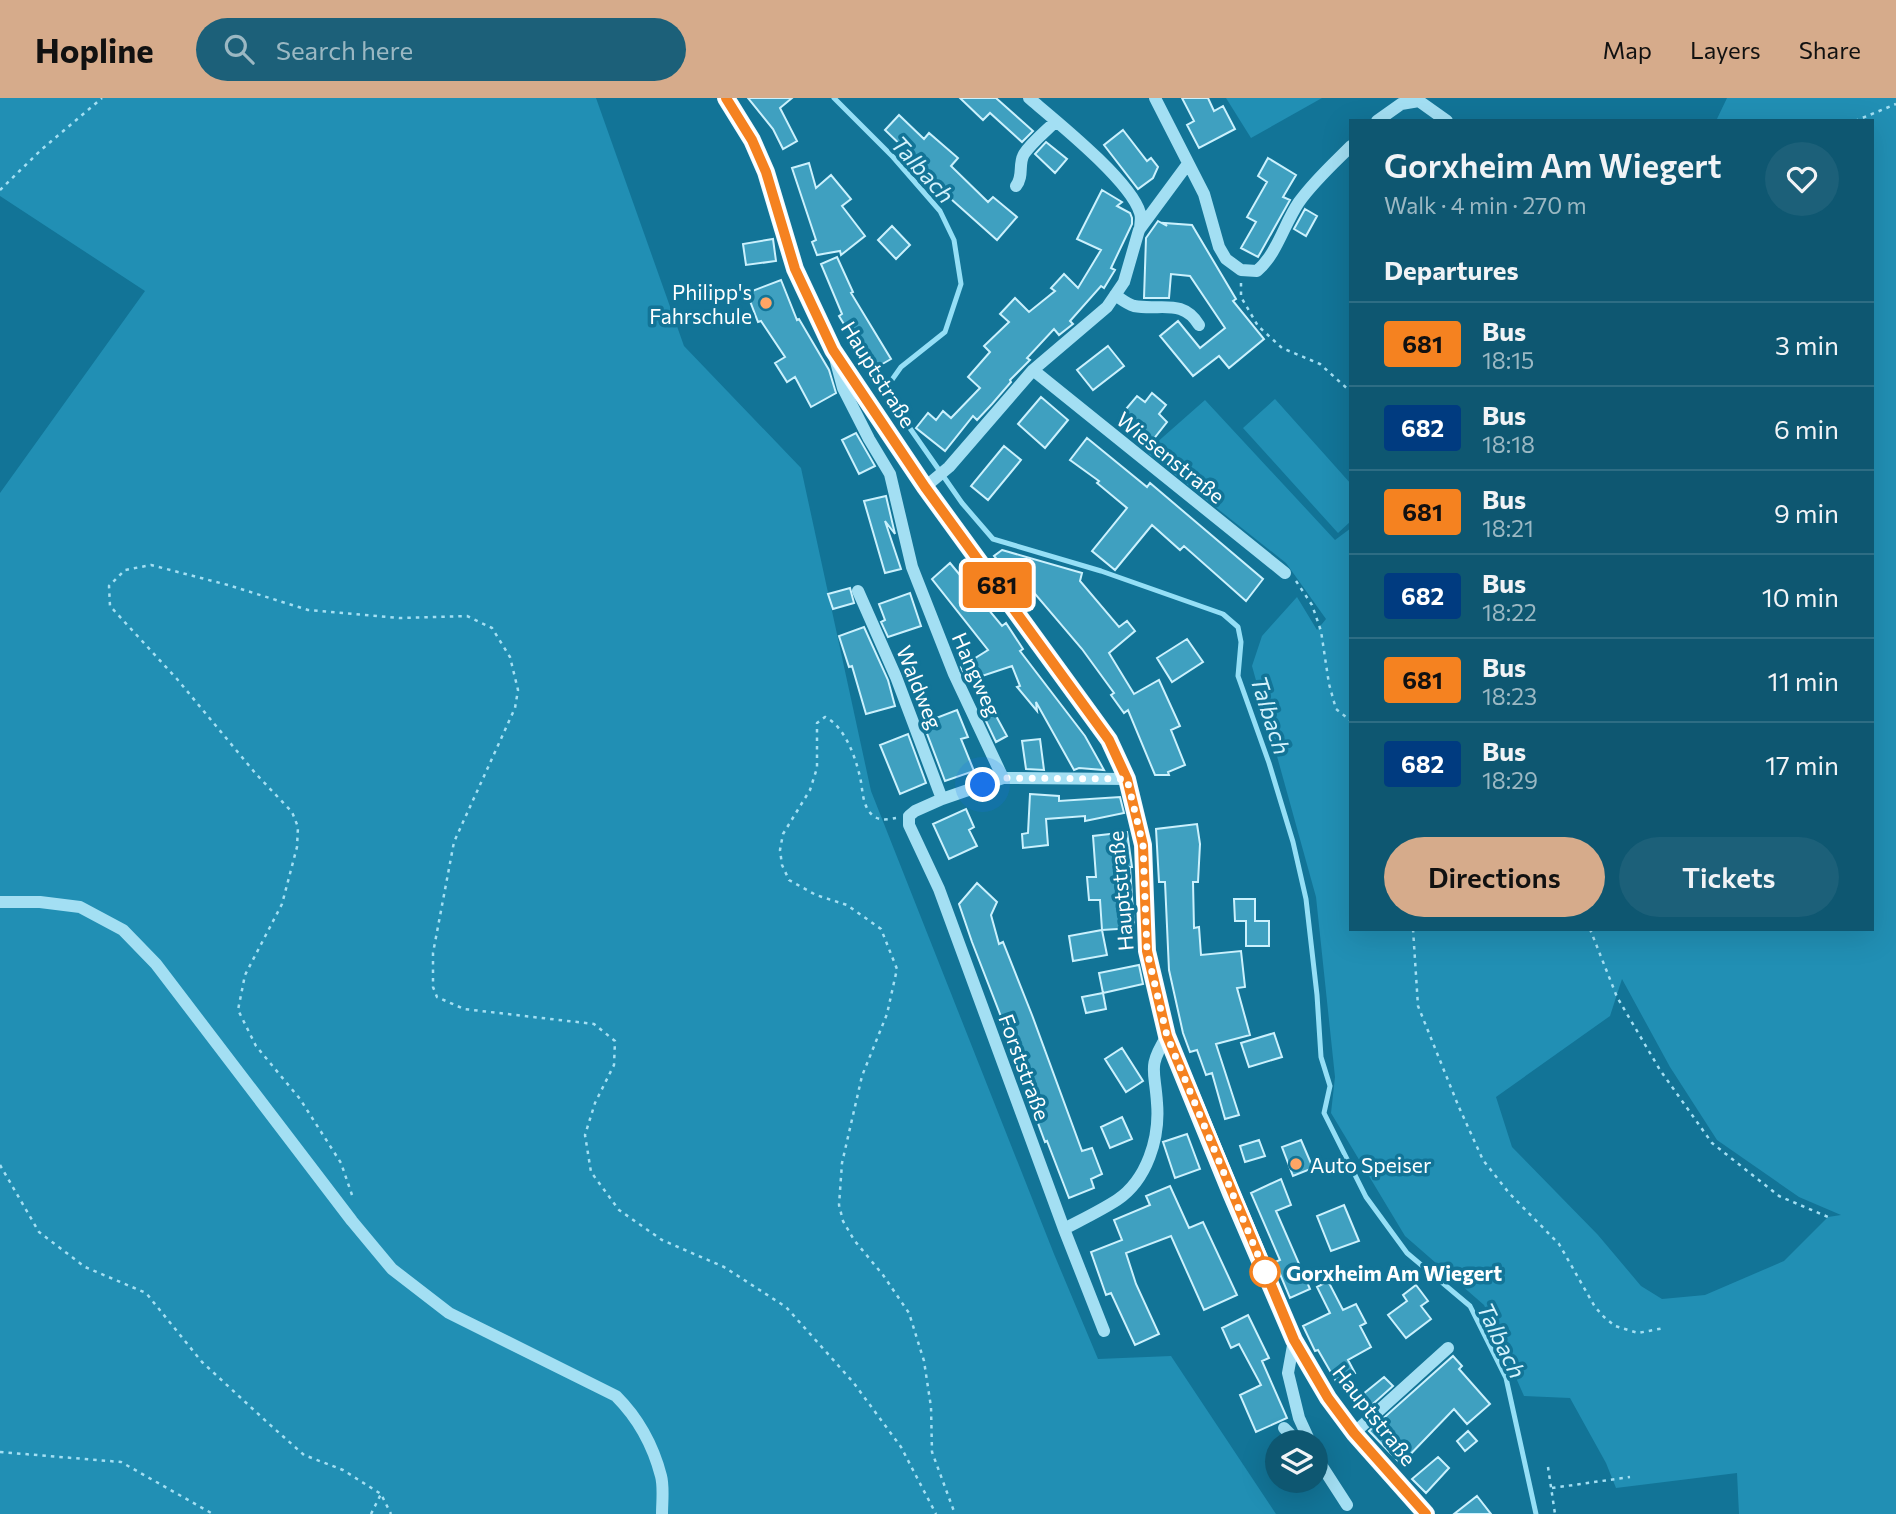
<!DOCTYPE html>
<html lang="en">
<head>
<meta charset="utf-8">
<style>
	:root { --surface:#0e5771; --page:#1c6079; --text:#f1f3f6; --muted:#9bb8c3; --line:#2e6d84; --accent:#d6ab8b }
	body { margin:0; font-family:Commissioner,sans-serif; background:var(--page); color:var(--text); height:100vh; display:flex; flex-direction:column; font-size:26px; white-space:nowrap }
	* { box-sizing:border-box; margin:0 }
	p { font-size:23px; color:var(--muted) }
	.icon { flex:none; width:38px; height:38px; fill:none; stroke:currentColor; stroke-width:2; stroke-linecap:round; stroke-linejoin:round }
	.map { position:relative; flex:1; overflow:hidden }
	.panel { position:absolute; left:1349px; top:21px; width:525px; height:812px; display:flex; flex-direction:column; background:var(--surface); border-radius:0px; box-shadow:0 7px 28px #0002 }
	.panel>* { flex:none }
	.badge { padding:0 14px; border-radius:5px; font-size:24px; line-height:46px }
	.buttons { position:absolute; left:1265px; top:1332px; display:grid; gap:14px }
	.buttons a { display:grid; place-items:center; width:63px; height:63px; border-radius:50%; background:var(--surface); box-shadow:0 7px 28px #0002; font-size:35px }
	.you { position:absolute; width:35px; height:35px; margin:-18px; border:5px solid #fff; border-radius:50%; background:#1a73e8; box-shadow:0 0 0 10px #1a73e833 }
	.map>.badge { position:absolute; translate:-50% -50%; box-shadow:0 0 0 4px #fff }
	h2 { padding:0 35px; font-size:26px; line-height:63px }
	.round { display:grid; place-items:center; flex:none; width:74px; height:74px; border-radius:37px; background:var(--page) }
	.overview { display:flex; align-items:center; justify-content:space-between; height:119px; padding:0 35px }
	h1 { font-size:33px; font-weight:600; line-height:52px }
	.button { display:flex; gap:14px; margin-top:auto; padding:14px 35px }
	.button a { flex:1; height:80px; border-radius:42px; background:var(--accent); color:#111; font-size:28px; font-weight:600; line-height:80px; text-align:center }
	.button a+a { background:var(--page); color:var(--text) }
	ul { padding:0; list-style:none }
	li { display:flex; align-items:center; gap:21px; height:84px; padding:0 35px; border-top:2px solid var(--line) }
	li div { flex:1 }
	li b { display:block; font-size:26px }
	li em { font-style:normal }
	li .badge { min-width:77px; font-weight:700; text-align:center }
	header { display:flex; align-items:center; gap:42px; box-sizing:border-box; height:98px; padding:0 35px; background:var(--accent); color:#111 }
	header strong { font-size:33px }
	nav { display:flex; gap:38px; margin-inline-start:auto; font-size:24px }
	.search { width:490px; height:63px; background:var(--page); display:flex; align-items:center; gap:18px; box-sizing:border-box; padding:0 24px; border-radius:38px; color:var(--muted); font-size:26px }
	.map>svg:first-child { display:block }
	.green { fill:#218fb4; fill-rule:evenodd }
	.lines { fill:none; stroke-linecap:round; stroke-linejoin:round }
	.stream { stroke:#95dff6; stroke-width:5 }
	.building { fill:#3fa0c0; stroke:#cbf1fd; stroke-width:2 }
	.path { stroke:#a3dff3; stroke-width:2.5; stroke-dasharray:3.5 5; stroke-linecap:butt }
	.minor { stroke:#a3dff3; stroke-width:12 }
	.major { stroke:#effaff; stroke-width:18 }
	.line-casing { stroke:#fff; stroke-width:16 }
	.line { stroke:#f58220; stroke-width:10 }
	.walk { stroke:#fff; stroke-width:7; stroke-dasharray:0 12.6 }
	.poi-dot { fill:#ffa565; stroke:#127497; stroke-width:2.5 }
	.stop-dot { fill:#fff; stroke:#f58220; stroke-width:3.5 }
	.labels { text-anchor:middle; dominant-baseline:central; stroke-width:7; stroke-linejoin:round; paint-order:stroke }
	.poi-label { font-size:21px; fill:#fff; stroke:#127497; text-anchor:end }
	.street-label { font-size:21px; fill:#fff; stroke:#127497 }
	.stop-label { font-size:21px; font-weight:bold; fill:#fff; stroke:#127497; text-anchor:start }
	.water-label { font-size:23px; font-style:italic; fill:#d4f2fc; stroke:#127497 }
</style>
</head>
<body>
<header>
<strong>Hopline</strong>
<div class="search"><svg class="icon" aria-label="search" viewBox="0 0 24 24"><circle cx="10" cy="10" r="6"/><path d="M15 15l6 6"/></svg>Search here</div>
<nav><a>Map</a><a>Layers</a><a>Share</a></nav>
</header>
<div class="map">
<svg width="1896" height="1416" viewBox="0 0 1896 1416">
	<rect width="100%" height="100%" fill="#127497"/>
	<path class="green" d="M 0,0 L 596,0 L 684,248 L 801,370 L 871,693 L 1054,1156 L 1098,1261 L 1171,1258 L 1276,1416 L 0,1416 L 0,395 L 145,193 L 0,98 Z
		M 1226,0 L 1322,0 L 1251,40 Z
		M 1727,0 L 1896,0 L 1896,1416 L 1739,1416 L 1737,1375 L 1616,1390 L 1606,1365 L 1570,1300 L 1524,1298 L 1484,1207 L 1405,1138 L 1331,1015 L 1335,979 L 1316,799 L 1252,568 L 1262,538 L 1297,499 L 1317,532 L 1326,521 L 1286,465 L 1146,354 L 1205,302 L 1335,442 L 1351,430 L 1351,831 L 1872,831 L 1872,23 L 1716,23 ZM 1622,881 L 1670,969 L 1717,1042 L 1799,1099 L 1841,1117 L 1828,1119 L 1784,1163 L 1705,1197 L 1662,1201 L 1641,1188 L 1598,1137 L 1512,1049 L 1496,999 L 1610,918 Z
		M 1275,301 L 1351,386 L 1351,423 L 1338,435 L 1243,330 Z"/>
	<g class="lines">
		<path class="stream" d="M 834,0 L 893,59 L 940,113 L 954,142 L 961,186 L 945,234 L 901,269 L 884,293 L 962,405 L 993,441 L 1101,473 L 1223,516 L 1238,529 L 1241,544 L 1238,578 L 1269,665 L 1293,744 L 1306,801 L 1317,897 L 1321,959 L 1330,988 L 1324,1015 L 1366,1099 L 1407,1155 L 1470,1208 L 1506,1280 L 1536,1416"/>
	</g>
	<path class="building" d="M 748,0 L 792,0 L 780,10 L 797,43 L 783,51 L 773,31 Z
		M 960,0 L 996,0 L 1033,33 L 1022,44 L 990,15 L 983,22 Z
		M 1182,0 L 1208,0 L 1214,13 L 1223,8 L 1235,31 L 1199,50 L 1187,27 L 1194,23 Z
		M 899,17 L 924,41 L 929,35 L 958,60 L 951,68 L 988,104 L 993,99 L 1017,119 L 997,142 L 906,61 L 910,56 L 885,32 Z
		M 1123,32 L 1147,63 L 1151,60 L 1158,69 L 1153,80 L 1138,91 L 1104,47 Z
		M 1046,44 L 1067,61 L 1055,75 L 1035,56 Z
		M 1268,60 L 1296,77 L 1283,99 L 1290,102 L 1258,159 L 1241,150 L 1256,124 L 1247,119 L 1267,84 L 1258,78 Z
		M 809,65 L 816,90 L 831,77 L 851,101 L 842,108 L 865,138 L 841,157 L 840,153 L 817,157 L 812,144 L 816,142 L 792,70 Z
		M 1102,92 L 1122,104 L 1117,108 L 1130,115 L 1132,120 L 1132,126 L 1111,170 L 1115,172 L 1104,190 L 1101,188 L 1070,223 L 1073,226 L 1059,237 L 1054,231 L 1027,260 L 1030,262 L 1010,282 L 1011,284 L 992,306 L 977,322 L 973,318 L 945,353 L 916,330 L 928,315 L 936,322 L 943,313 L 951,320 L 980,290 L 968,279 L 990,254 L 984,248 L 1009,224 L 1000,216 L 1015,200 L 1029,214 L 1055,193 L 1051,190 L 1064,176 L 1078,190 L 1101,152 L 1077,141 Z
		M 1305,111 L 1317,118 L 1306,138 L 1294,131 Z
		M 1158,123 L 1167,128 L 1164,125 L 1192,127 L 1236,201 L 1233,203 L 1264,241 L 1229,270 L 1219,258 L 1193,278 L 1160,238 L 1178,223 L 1200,250 L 1225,230 L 1190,178 L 1171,176 L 1169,200 L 1144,200 L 1146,140 Z
		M 892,128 L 910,147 L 896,161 L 878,142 Z
		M 773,141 L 776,163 L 746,167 L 743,146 Z
		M 837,159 L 853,194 L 851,195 L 891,261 L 872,272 L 839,218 L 842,216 L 821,166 Z
		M 781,182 L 797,222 L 799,221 L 829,272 L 836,295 L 811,309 L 795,279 L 787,284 L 775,265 L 785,259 L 761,223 L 758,224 L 747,195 Z
		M 1108,248 L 1124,268 L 1093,292 L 1077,272 Z
		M 1152,295 L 1166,307 L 1159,316 L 1167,324 L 1152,343 L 1121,317 L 1137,298 L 1145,304 Z
		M 1041,299 L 1068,322 L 1045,350 L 1018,326 Z
		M 856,335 L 875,368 L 859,376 L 842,342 Z
		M 1087,340 L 1147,389 L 1150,385 L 1263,481 L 1246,503 L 1184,448 L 1180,452 L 1152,427 L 1115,472 L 1092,453 L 1127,410 L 1097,385 L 1099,383 L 1070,362 Z
		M 1004,348 L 1021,362 L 988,402 L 971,388 Z
		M 886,398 L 895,436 L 885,423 L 901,471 L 885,475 L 864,403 Z
		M 1002,452 L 1082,475 L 1080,483 L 1119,529 L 1127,523 L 1135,533 L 1109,555 L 1134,596 L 1159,582 L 1180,628 L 1171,632 L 1185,667 L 1168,674 L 1169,677 L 1155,677 L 1128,612 L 1124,615 L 1111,597 L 1114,595 L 1082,551 L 1025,484 L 1006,476 L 1007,473 L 994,458 Z
		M 950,465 L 1002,528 L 1006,525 L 1023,551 L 1020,553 L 1085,638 L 1104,672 L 1079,670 L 1074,672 L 1036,604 L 1037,613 L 1017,589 L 1020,588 L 1012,568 L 967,583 L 961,569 L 988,552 L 932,481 Z
		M 850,490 L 854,505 L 833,511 L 828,496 Z
		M 910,495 L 921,528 L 888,539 L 881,524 L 885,522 L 879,506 Z
		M 864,529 L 888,582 L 895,608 L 866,616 L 852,568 L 849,569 L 839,538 Z
		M 1187,541 L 1203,564 L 1172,584 L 1157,560 Z
		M 957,612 L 968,639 L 961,641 L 974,673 L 945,683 L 923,625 Z
		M 995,616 L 1007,638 L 996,644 L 985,621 Z
		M 908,636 L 926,685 L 900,696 L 880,647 Z
		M 1040,641 L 1044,672 L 1026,671 L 1022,643 Z
		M 1030,696 L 1059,698 L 1059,703 L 1120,699 L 1124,715 L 1085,723 L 1085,718 L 1046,721 L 1048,747 L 1023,750 L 1022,736 L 1028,735 Z
		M 966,711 L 974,729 L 969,732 L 977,748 L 949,761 L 933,726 Z
		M 1197,726 L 1200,746 L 1198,784 L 1193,784 L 1194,830 L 1199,829 L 1201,857 L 1241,853 L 1245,889 L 1237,890 L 1250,937 L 1216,946 L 1239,1017 L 1225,1021 L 1212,975 L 1206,977 L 1197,952 L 1190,954 L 1183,935 L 1169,872 L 1165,784 L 1159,784 L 1156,731 Z
		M 1127,734 L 1132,769 L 1130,769 L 1134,830 L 1102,832 L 1100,802 L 1089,802 L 1087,779 L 1096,779 L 1093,738 Z
		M 977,785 L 997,804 L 991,817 L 999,846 L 1003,844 L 1032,917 L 1082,1053 L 1092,1050 L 1102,1076 L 1091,1081 L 1094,1090 L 1069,1100 L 1047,1043 L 1045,1044 L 1018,971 L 1021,970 L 972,844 L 959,806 Z
		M 1234,801 L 1255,801 L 1255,823 L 1269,823 L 1269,848 L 1246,848 L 1246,823 L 1235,823 Z
		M 1102,832 L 1107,857 L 1073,863 L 1069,838 Z
		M 1139,867 L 1143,886 L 1103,895 L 1099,875 Z
		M 1103,895 L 1106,911 L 1086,915 L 1082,899 Z
		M 1274,935 L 1282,959 L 1249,969 L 1241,945 Z
		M 1122,950 L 1143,983 L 1126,994 L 1105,961 Z
		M 1122,1019 L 1132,1041 L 1110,1050 L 1101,1029 Z
		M 1187,1036 L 1200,1071 L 1175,1080 L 1163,1044 Z
		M 1259,1042 L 1265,1058 L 1245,1064 L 1240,1048 Z
		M 1301,1042 L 1313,1070 L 1293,1078 L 1282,1049 Z
		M 1281,1081 L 1291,1107 L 1276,1113 L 1310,1191 L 1290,1200 L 1275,1164 L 1280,1162 L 1251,1095 Z
		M 1170,1088 L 1189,1130 L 1203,1124 L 1237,1197 L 1204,1212 L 1171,1138 L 1126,1155 L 1136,1186 L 1159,1236 L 1135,1247 L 1111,1195 L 1106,1197 L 1091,1154 L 1122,1142 L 1114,1122 L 1150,1107 L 1146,1098 Z
		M 1344,1107 L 1359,1143 L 1331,1153 L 1317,1118 Z
		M 1328,1183 L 1343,1212 L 1356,1206 L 1366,1225 L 1360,1228 L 1371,1249 L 1348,1262 L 1355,1275 L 1337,1285 L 1318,1252 L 1315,1253 L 1303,1228 L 1330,1215 L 1317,1189 Z
		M 1416,1187 L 1428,1203 L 1421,1208 L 1431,1221 L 1406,1240 L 1388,1217 L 1407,1203 L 1403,1197 Z
		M 1248,1217 L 1269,1260 L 1262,1263 L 1287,1320 L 1256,1334 L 1240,1297 L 1261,1287 L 1239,1246 L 1231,1250 L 1222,1230 Z
		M 1453,1258 L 1462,1268 L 1459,1271 L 1490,1306 L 1467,1326 L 1454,1311 L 1401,1366 L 1369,1333 Z
		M 1384,1279 L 1393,1288 L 1366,1312 L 1357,1301 Z
		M 1468,1333 L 1477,1343 L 1465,1353 L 1457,1343 Z
		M 1438,1359 L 1449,1370 L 1426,1395 L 1412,1381 Z
		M 1477,1398 L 1491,1416 L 1454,1416 Z"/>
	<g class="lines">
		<path class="path" d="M 1855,23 L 1896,6
			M 0,92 L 41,52 L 102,0
			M 1241,185 L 1241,199 L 1258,228 L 1282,250 L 1320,266 L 1351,294
			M 1296,483 L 1312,507 L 1321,533 L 1329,586 L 1336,611 L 1351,623
			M 896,720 C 890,721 881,723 875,719 C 863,711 863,696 861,684 C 857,663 846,629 825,619 L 817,625 L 817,670 L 810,692 L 783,736 L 780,752 L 782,767 L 789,782 L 816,797 L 847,807 L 881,831 L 897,871 L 887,916 L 862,978 L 842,1065 L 839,1107 L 843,1123 L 854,1142 L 883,1177 L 909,1215 L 924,1263 L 931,1309 L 932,1354 L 955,1416
			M 1413,831 L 1418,908 L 1458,1007 L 1483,1062 L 1509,1095 L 1559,1146 L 1595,1209 L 1604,1219 L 1615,1228 L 1638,1235 L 1664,1230
			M 1590,831 L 1617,899 L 1660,972 L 1712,1045 L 1779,1098 L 1828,1119
			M 0,1067 L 39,1134 L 85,1169 L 146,1195 L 202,1264 L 268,1325 L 304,1357 L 343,1372 L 381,1396 L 391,1416
			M 352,1097 L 341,1065 L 300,1001 L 256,948 L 238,912 L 245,877 L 282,806 L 297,749 L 298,729 L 292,714 L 256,676 L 177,581 L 110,508 L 109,488 L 125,472 L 151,467 L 228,487 L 308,512 L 400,520 L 467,518 L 492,530 L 510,559 L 518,592 L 515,610 L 454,744 L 433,855 L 433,889 L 437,899 L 464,911 L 594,926 L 615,943 L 614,967 L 595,1005 L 585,1037 L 591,1074 L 619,1112 L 662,1142 L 724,1169 L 786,1209 L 853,1284 L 901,1349 L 936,1416
			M 0,1354 L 121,1364 L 213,1416
			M 1548,1369 L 1555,1416
			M 1552,1390 L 1630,1379
			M 371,1416 L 381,1396"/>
		<path class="minor" d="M 1029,0 C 1056,23 1131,83 1140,115 C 1142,120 1140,126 1140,131
			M 1155,0 L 1204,96 L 1219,149 L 1226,161 L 1241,172 L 1257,173 C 1277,156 1284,126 1299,104 C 1314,83 1333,66 1351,48
			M 1377,23 L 1401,6 L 1419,3 L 1447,23
			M 1016,88 C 1024,78 1018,66 1024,56 C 1032,44 1046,33 1056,23
			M 1115,197 C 1121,201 1127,206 1134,208 C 1160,213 1183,200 1199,227
			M 835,260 L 843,290 L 869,341 L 890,376 L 912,469 L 954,576 L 1003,680
			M 1033,272 L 1285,475
			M 925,389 L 949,369 L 1033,272 L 1107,209 L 1124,184 L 1139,132 L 1187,67
			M 858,493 L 896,579 L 942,701
			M 0,804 L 40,804 L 80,809 L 123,832 L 156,866 L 352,1123 L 392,1171 L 449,1215 L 616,1298 C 638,1320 653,1347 661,1378 C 664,1389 662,1404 662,1416
			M 1064,1131 C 1081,1122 1100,1113 1117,1102 C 1147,1082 1160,1040 1157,1005 C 1155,971 1147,970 1167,938
			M 1104,1233 L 1064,1131 L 939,791 L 909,727 L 909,718 L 915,713 L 942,701 L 1003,680 L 1127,681
			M 1294,1242 L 1288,1275 L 1299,1320 L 1310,1344
			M 1284,1330 L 1298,1344
			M 1354,1335 L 1448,1250
			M 1316,1359 L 1347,1407"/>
		<path class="major" d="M 726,0 L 752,42 L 766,74 L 795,171 L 833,252 L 925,389 L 1109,642 L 1127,681 L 1143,747 L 1147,853 L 1167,938 L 1231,1095 L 1294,1242 L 1328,1300 L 1354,1335 L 1426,1416"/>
	</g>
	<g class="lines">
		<g class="line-casing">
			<path id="line" d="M 726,0 L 752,42 L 766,74 L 795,171 L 833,252 L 925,389 L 1109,642 L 1127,681 L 1143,747 L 1147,853 L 1167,938 L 1178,964 L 1294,1242 L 1328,1300 L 1354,1335 L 1426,1416"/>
		</g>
		<use href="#line" class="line"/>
		<path class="walk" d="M 983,687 L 1003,680 L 1127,681 L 1143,747 L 1147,853 L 1167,938 L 1265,1174"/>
	</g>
	<g class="poi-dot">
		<circle cx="766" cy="205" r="7"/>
		<circle cx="1296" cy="1066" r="7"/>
	</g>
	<circle class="stop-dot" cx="1265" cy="1174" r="14"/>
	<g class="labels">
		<g class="poi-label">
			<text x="752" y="193">Philipp's<tspan x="752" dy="24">Fahrschule</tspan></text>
			<text x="1310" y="1066" text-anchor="start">Auto Speiser</text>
		</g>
		<g class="street-label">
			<text transform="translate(879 276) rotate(58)">Hauptstraße</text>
			<text transform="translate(1171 359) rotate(39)">Wiesenstraße</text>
			<text transform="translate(977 576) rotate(66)">Hangweg</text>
			<text transform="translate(920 589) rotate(68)">Waldweg</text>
			<text transform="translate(1120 793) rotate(-95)">Hauptstraße</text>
			<text transform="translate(1025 969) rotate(70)">Forststraße</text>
			<text transform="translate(1375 1317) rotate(52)">Hauptstraße</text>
		</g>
		<g class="stop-label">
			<text x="1286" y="1174">Gorxheim Am Wiegert</text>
		</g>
		<g class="water-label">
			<text transform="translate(923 71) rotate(48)">Talbach</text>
			<text transform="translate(1271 617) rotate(72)">Talbach</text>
			<text transform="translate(1502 1242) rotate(64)">Talbach</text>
		</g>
	</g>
</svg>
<div class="buttons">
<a><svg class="icon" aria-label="layers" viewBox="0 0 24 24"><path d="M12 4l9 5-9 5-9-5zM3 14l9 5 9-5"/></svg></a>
</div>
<div class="you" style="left:983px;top:687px"></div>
<b class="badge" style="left:997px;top:487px;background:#f58220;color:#111">681</b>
<section class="panel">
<div class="overview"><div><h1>Gorxheim Am Wiegert</h1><p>Walk · 4 min · 270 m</p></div><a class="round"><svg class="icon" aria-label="heart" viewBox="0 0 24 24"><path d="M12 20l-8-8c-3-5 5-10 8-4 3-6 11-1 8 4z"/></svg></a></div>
<h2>Departures</h2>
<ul>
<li><span class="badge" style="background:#f58220;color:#111">681</span><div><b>Bus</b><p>18:15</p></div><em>3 min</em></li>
<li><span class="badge" style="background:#003b80;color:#fff">682</span><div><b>Bus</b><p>18:18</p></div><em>6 min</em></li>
<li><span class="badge" style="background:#f58220;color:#111">681</span><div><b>Bus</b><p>18:21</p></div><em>9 min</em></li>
<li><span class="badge" style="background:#003b80;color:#fff">682</span><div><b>Bus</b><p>18:22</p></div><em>10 min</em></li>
<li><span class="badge" style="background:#f58220;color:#111">681</span><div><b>Bus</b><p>18:23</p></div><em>11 min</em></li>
<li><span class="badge" style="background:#003b80;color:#fff">682</span><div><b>Bus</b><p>18:29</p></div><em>17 min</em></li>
</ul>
<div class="button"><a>Directions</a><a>Tickets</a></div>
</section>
</div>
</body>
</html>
